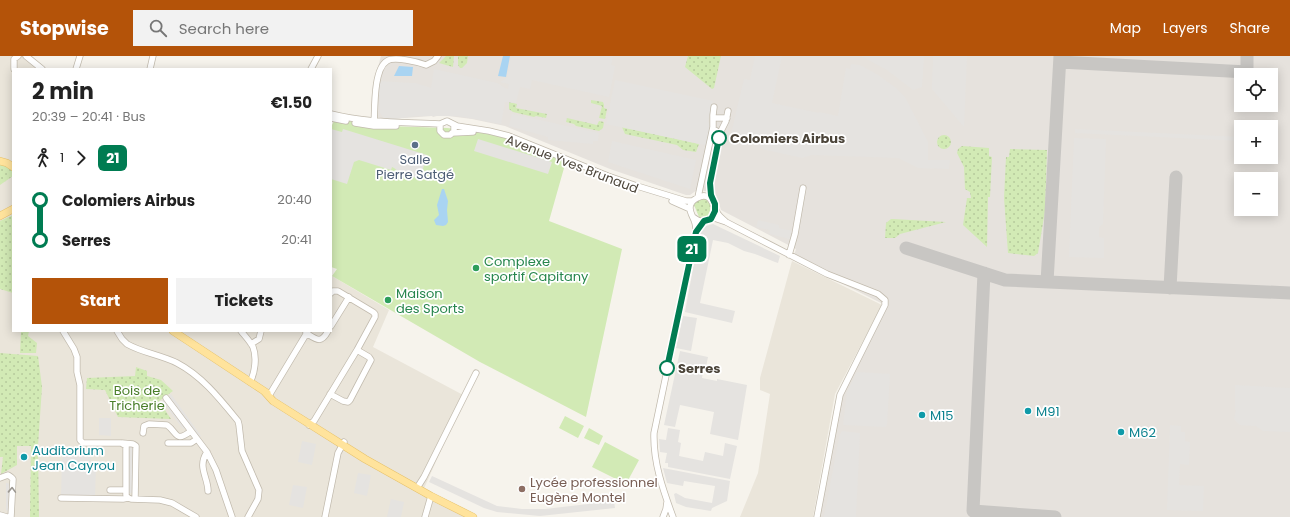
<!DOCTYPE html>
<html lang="en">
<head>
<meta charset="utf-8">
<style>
	:root { --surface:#fff; --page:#f2f2f2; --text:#222; --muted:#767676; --accent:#b45309 }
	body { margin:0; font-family:Poppins,sans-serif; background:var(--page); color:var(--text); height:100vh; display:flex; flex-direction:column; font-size:15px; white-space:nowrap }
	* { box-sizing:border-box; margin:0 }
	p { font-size:13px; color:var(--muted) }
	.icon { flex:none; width:22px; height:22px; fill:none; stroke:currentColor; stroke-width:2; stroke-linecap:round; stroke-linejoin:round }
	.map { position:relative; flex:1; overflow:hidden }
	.drawer { position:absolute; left:12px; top:12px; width:320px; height:264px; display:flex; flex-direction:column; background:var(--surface); border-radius:0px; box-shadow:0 2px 10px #0003 }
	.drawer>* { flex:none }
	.badge { padding:0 8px; border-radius:6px; font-size:14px; line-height:26px }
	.fabs { position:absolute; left:1234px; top:12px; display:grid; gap:8px }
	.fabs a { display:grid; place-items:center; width:44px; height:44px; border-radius:0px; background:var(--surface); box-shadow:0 2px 10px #0003; font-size:20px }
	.map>.badge { position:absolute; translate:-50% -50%; box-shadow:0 0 0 2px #fff }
	.legs { display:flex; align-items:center; gap:6px; height:44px; padding:0 20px; font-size:13px }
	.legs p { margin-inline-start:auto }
	.summary { display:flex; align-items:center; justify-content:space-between; height:68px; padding:0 20px }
	h1 { font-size:22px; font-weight:700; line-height:30px }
	.action { display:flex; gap:8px; margin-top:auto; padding:8px 20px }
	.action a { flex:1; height:46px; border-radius:0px; background:var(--accent); color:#fff; font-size:16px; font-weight:700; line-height:46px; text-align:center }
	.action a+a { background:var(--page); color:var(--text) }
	ul { padding:0 20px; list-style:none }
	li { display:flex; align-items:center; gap:14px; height:40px; font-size:15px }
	li i { display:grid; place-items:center; width:6px; height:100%; margin:0 5px; background:currentColor }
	li i::after { content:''; width:10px; height:10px; margin:-5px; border:3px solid; border-radius:50%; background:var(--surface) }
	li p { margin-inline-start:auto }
	li:first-child i { background:linear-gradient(#0000 50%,currentColor 0) }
	li:last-child i { background:linear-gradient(currentColor 50%,#0000 0) }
	header { display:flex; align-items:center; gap:24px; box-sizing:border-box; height:56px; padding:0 20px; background:var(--accent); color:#fff }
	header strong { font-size:19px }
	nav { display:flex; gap:22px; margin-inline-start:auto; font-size:14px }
	.search { width:280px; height:36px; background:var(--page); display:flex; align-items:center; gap:10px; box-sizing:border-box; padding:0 14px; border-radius:0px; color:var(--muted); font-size:15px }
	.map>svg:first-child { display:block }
	.residential { fill:#eae5da }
	.industrial { fill:#e6e2dd; fill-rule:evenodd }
	.green { fill:url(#green-dots) }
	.pitch { fill:#d2eab5 }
	.parking { fill:#e5e3e0 }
	.water { fill:#a9d4f2 }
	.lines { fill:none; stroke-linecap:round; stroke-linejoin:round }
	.taxiway { stroke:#c8c6c3; stroke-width:13 }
	.minor-casing { stroke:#c2bbae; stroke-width:7 }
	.major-casing { stroke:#e6c16a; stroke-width:8 }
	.minor { stroke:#fff; stroke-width:5.5 }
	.major { stroke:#ffe39c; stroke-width:7 }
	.oneway { stroke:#9c9892 }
	.line-1-casing { stroke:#fff; stroke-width:9 }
	.line-1 { stroke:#007c52; stroke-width:6 }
	.stop-1-dot { fill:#fff; stroke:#007c52; stroke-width:2 }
	.service-dot { fill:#5c6f8a; stroke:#fff; stroke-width:1.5 }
	.leisure-dot { fill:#2e9e5b; stroke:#fff; stroke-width:1.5 }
	.culture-dot { fill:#0f9aa8; stroke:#fff; stroke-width:1.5 }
	.education-dot { fill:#8d6e63; stroke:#fff; stroke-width:1.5 }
	.labels { text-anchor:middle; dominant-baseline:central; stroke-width:3.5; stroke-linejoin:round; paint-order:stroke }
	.stop-label { font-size:13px; font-weight:bold; fill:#4b4439; stroke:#fff; text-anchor:start }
	.service-label { font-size:13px; fill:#4e5e75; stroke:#fff }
	.street-label { font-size:13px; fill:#4b4439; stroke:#fff }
	.leisure-label { font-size:13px; fill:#27864d; stroke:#fff; text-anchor:start }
	.park-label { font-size:13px; fill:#4a7f2a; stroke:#fff }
	.culture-label { font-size:13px; fill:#0d838f; stroke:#fff; text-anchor:start }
	.education-label { font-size:13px; fill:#785e54; stroke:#fff; text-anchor:start }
</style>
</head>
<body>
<header>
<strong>Stopwise</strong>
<div class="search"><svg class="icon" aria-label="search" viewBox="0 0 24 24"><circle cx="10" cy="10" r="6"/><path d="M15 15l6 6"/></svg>Search here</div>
<nav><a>Map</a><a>Layers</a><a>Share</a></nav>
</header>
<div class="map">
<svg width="1290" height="461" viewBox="0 0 1290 461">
	<defs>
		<pattern id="green-dots" width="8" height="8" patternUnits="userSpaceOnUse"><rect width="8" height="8" fill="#d2eab5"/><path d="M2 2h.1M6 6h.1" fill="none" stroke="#b6ca9c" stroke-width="1.8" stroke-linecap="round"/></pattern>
	</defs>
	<rect width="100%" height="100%" fill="#f6f3ec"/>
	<path class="residential" d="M 0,0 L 32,0 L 47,13 L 13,13 L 13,275 L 331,275 L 331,222 L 332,220 L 389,254 L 373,291 L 465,340 L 422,437 L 468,461 L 0,461 Z
		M 792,205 L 882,249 L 835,338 L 813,461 L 740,461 L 758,417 L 770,338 L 760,334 L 760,322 Z"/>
	<path class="industrial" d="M 381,0 L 1290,0 L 1290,461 L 820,461 L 824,422 L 838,346 L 885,249 L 793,203 L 796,193 L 721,154 L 718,144 L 713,136 L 697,134 L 690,139 L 686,139 L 610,113 L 505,70 L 472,63 L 440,59 L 433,61 L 432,60 L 391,63 L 374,61 L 373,30 ZM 1241,19 L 1271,19 L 1271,49 L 1241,49 ZM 1241,71 L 1271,71 L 1271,101 L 1241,101 ZM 1241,123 L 1271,123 L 1271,153 L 1241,153 Z"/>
	<path class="green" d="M 446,0 L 454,0 L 453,11 L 439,7 Z
		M 458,0 L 468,0 L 467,7 L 462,12 L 460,12 L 458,9 Z
		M 688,0 L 721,0 L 714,32 L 712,33 L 685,11 Z
		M 591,44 L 603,46 L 604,49 L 604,52 L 607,53 L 605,63 L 599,62 L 602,50 L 591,47 Z
		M 509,46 L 517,48 L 516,52 L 547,58 L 546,62 L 536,60 L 534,61 L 513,56 L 509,53 Z
		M 567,62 L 597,69 L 599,65 L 604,66 L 603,72 L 599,75 L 576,70 L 574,68 L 566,66 Z
		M 622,71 L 699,88 L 696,96 L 683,94 L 677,89 L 625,78 Z
		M937 86a7 7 0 1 1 14 0a7 7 0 1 1-14 0Z
		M 962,90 L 989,92 L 989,100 L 992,101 L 990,141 L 988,141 L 987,191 L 963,169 L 967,142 L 971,142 L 970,136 L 965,133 L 964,111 L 957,97 L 958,93 Z
		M 1010,93 L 1047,94 L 1045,155 L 1038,197 L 1034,200 L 1008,197 L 1004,142 L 1006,101 L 1009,101 Z
		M 0,108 L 9,112 L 13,115 L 13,120 L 0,129 Z
		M 702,142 L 710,144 C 711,151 711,154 708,160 L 699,161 L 694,149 L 696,145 Z
		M 13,159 L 13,237 L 0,233 L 0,165 Z
		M 891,163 L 893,163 L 946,166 L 900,178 L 895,182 L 885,182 L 886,167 Z
		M 21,275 L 29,275 L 28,280 L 37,287 L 36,297 L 20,297 Z
		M 0,297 L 38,300 L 42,331 L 38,390 L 39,461 L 30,461 L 31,390 L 17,390 L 17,409 L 1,418 L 3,401 L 0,401 Z
		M 136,311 L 147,315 L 147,320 L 161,324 L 173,335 L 159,345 L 171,363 L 118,361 L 105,334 L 86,333 L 87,322 L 135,320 Z"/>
	<path class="pitch" d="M 341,64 L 387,70 L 447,72 L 476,75 L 500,78 L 566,105 L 549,165 L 622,193 L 586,361 L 480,306 L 332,220 L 337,213 L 331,211 L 331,71 L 334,65 Z
		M 565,360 L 584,370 L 578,382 L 559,372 Z
		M 589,372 L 603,380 L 599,389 L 584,382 Z
		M 605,386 L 639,404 L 626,428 L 592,411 Z"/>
	<path class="parking" d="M 511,0 L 613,0 L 611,9 L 615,10 L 609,41 L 532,24 L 530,33 L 520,31 L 516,47 L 505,46 L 501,68 L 458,60 L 415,60 L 389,64 L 383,61 L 380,57 L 379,35 L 380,25 L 415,27 L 431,32 L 434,13 L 497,27 L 505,32 L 508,33 L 509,28 L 500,26 L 507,22 Z
		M 755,0 L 782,0 L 772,47 L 819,57 L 819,56 L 838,60 L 846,12 L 850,13 L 851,8 L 860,9 L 878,19 L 896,32 L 905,41 L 928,86 L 928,104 L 950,104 L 949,113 L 918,112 L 898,102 L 812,99 L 802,102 L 762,93 L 752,82 L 731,78 L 744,23 L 750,24 Z
		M 861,0 L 924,0 L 922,31 L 913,34 L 887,14 Z
		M 933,0 L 967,0 L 964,71 L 932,33 Z
		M 615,24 L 713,45 L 708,65 L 711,73 L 709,90 L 606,68 Z
		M 512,58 L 599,77 L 598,85 L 593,85 L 593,88 L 548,84 L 548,81 L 509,70 Z
		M 331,73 L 342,76 L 343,73 L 427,99 L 420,123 L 399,116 L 394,112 L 392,111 L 391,114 L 359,104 L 354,106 L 347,128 L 331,123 Z
		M 1075,73 L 1241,81 L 1241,85 L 1075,77 Z
		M 1074,82 L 1106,83 L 1103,168 L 1099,171 L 1099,181 L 1104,182 L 1104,202 L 1069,201 Z
		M 478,83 L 552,106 L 548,118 L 474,95 Z
		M 612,85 L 696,104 L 690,133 L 608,106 Z
		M 758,164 L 779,169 L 779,172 L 792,175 L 790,183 L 769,178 L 770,174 L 756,171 Z
		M 713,168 L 780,200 L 778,207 L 775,206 L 755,198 L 744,195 L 728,187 L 713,184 L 700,247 L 735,255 L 732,267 L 685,256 L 700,175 L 706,170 Z
		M 683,260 L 697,262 L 691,295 L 676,292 Z
		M 680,295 L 708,301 L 705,316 L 703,316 L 702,322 L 717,325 L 717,323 L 747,329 L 738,384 L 710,378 L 714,356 L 680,349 L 675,371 L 664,369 Z
		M 857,316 L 890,318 L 887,368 L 886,371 L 843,369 L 847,336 Z
		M 1235,329 L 1290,332 L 1290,376 L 1263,375 L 1256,370 L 1240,369 L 1234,363 L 1236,354 L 1235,354 Z
		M 171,338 L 201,380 L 199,381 L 189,369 L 183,373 L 162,345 Z
		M 99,362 L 111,362 L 111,380 L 99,379 Z
		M 1170,369 L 1181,370 L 1181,376 L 1185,376 L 1185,385 L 1190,386 L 1189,409 L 1180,408 L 1179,429 L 1204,430 L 1203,455 L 1167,454 Z
		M 668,372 L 680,374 L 678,386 L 681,387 L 679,400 L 703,405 L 705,396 L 723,400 L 725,387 L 737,390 L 730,423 L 668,411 L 668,407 L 665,407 L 667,397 L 660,396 L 659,383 L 666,384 Z
		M 842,375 L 860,377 L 856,461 L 824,461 L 839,381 Z
		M 302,385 L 316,388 L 312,409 L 298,406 Z
		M 129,390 L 135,390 L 134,437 L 128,437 Z
		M 71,395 L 88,395 L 88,399 L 91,402 L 90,410 L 96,411 L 95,440 L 61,440 L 62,404 L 63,401 Z
		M 663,412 L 730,425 L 727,445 L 712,452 L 711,455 L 686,451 L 676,447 L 674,438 L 676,437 L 685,442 L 712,447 L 715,430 L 684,425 L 683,430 L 667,427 Z
		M 358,417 L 371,419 L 367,440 L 354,437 Z
		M 432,420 L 497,450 L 522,453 L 545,453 L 614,445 L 615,452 L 540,460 L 497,456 L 484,452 L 429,426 Z
		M 6,427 L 11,428 L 10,456 L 6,454 Z
		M 293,429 L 307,431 L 303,452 L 289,449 Z
		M 391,443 L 404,446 L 401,461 L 387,461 Z"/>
	<path class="water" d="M 503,0 L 510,0 L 506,21 L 498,20 Z
		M 399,10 L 413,11 L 412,20 L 394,20 Z
		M 442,133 L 444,133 L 448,145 L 447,154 L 448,166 L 446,169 L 443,170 L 436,169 L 434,164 L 439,159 L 437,149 Z"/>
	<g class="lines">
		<path class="taxiway" d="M 1060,6 L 1247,16 L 1247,0
			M 906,192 L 1005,224 L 1290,237
			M 984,217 L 973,455 L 1055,461
			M 1047,226 L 1060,0
			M 1170,232 L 1176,121"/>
		<g class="minor-casing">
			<path id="minor" d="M 26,0 L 42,13
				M 14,13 L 14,3 L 18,0
				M 76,13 L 80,0
				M 150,13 L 153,0
				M 311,13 L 318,0
				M 331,58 C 367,67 403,66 440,68
				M 331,62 L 346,65
				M 713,62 L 727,62
				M 355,67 L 374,70 L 396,70
				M 454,69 L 454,76 L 450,79 L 444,79 L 440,75 L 440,68 L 447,65 L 457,70 L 489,75 L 509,80 L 608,120 L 637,130 L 686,145 L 692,145
				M 374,70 C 375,55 373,13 387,5 C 394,0 418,6 426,9 L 434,5 L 438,0
				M 452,77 L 473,76
				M 720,77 L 726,65 L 728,55
				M 698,141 L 713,71 L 713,59 L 714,51
				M 712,144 L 710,127 L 720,77 L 715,74 L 712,77
				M 672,145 L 690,153
				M 693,161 C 700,167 707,167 713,160
				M 711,163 L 714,162 L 726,166 L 827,218 L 878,238 L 885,244 L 885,249 L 840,339 L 817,461
				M 789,199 L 795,178 L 803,132
				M 331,270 L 349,241
				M 63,275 L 74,293 L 77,301 L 77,316 L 80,329 L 80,384 L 83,387 L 121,387 L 126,390 L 126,439 L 128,442 L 131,443 L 160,444 L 172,447 L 196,461
				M 117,275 L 122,283 L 127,288 C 143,297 161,299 177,307 C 202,320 220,343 238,365 L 239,369 L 242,395 L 259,434 L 258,443 L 248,461
				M 241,275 C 245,280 250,285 253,291 C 257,301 255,317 250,326
				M 306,277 C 317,284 321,288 328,275
				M 251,288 L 259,283 L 261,275
				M 270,338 L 308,275
				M 330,338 L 343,345 L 348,346 L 350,344 L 371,304 L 369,301 L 357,294
				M 166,342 L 207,396 L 216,414 L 232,461
				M 309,369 L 314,365 L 357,294 L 375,261 L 375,258 L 373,256 L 338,235 L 333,235 L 331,237
				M 143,377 L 144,370 L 149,368 L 167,369 C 178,377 175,387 191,375
				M 122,387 L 133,388 L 136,390 L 135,443
				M 168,387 L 191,387 L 197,383
				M 207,396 C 197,411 208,421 208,435
				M 0,422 L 8,419 L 11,421 L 13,423 L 11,461
				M 417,432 L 424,421 L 476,317
				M 110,434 L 126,434
				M 61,442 L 123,443 L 128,442
				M 0,459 L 7,461
				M 325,461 L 338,397 L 344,386
				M 425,461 L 431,440
				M 663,461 L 666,453 L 667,446
				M 673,461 C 663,434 653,406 654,377 L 696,176 C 696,173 696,170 695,167 C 694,162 690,158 690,152 C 690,147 693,144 697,142 C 711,134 713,150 718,158 C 720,161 723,163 725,165"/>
		</g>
		<g class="major-casing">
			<path id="major" d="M 0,105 L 7,107 L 13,111
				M 0,160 L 13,153
				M 173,275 L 267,337
				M 264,335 L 273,345 L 284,352 L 365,403 L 431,440 L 473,461"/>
		</g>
		<use href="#minor" class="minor"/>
		<use href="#major" class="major"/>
	</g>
	<defs><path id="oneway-chevron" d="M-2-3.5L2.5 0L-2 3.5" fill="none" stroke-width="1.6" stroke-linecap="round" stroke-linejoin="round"/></defs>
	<use class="oneway" href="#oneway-chevron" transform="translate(12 434) rotate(-88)"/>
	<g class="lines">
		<g class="line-1-casing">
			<path id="line-1" d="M 667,312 L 696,176 L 704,165 L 711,163 L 715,155 L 715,148 L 711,139 L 710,127 L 719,82"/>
		</g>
		<use href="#line-1" class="line-1"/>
	</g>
	<g class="stop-1-dot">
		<circle cx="719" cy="82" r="7"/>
		<circle cx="667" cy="312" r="7"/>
	</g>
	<circle class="service-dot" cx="415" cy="89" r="4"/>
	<g class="leisure-dot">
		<circle cx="476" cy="212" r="4"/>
		<circle cx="388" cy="244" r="4"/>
	</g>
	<g class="culture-dot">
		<circle cx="1028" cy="355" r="4"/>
		<circle cx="922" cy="359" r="4"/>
		<circle cx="1121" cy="376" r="4"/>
		<circle cx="24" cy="401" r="4"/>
	</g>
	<circle class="education-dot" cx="522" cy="433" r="4"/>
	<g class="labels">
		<g class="stop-label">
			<text x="730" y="82">Colomiers Airbus</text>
			<text x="678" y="312">Serres</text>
		</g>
		<g class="service-label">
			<text x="415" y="103">Salle<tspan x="415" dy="15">Pierre Satgé</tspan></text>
		</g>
		<g class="street-label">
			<text transform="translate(572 108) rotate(21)">Avenue Yves Brunaud</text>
		</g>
		<g class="leisure-label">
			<text x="484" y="205">Complexe<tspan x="484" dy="15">sportif Capitany</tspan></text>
			<text x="396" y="237">Maison<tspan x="396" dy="15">des Sports</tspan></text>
		</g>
		<g class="park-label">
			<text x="137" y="334">Bois de<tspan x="137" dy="15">Tricherie</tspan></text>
		</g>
		<g class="culture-label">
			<text x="1036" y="355">M91</text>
			<text x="930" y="359">M15</text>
			<text x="1129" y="376">M62</text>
			<text x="32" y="394">Auditorium<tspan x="32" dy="15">Jean Cayrou</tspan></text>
		</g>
		<g class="education-label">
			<text x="530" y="426">Lycée professionnel<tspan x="530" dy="15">Eugène Montel</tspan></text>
		</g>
	</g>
</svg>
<div class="fabs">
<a><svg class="icon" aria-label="locate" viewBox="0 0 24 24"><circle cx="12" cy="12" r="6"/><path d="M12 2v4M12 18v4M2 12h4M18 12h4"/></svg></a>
<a>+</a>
<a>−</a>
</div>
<b class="badge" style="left:692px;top:193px;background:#007c52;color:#fff">21</b>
<section class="drawer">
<div class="summary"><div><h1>2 min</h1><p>20:39 – 20:41 · Bus</p></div><b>€1.50</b></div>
<div class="legs"><svg class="icon" aria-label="walk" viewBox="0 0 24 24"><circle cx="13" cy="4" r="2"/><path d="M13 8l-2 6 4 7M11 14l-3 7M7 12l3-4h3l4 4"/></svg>1<svg class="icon" aria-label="forward" viewBox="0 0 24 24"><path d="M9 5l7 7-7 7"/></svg><b class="badge" style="background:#007c52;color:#fff">21</b></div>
<ul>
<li><i style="color:#007c52"></i><b>Colomiers Airbus</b><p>20:40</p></li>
<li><i style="color:#007c52"></i><b>Serres</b><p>20:41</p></li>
</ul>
<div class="action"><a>Start</a><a>Tickets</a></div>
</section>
</div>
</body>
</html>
